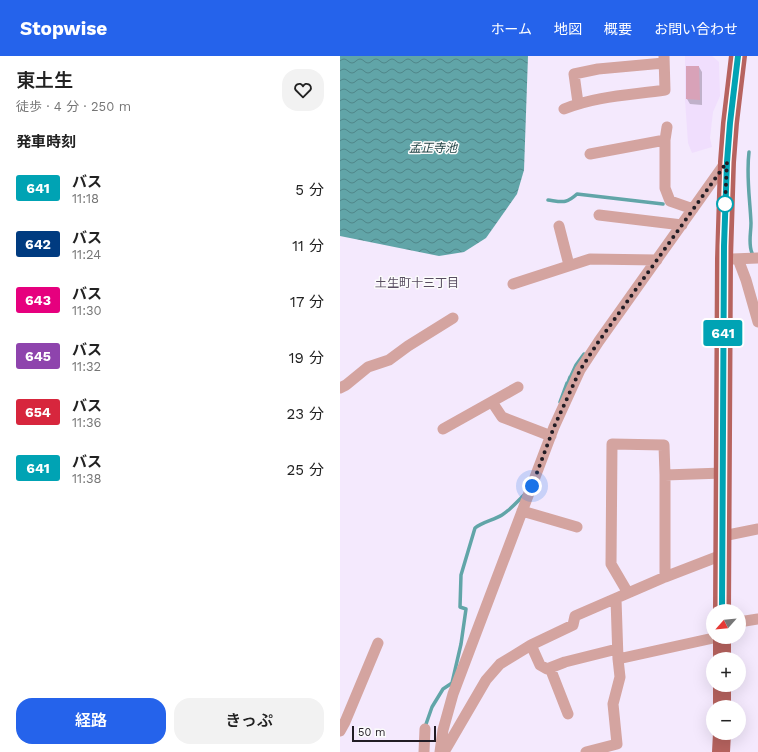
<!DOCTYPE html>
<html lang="ja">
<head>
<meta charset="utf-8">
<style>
	:root { --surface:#fff; --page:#f2f2f2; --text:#222; --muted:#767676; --accent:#2563eb }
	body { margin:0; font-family:"Work Sans","Noto Sans JP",sans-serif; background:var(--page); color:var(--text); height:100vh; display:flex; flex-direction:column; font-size:15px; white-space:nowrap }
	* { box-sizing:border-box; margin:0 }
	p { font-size:13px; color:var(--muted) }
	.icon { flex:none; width:22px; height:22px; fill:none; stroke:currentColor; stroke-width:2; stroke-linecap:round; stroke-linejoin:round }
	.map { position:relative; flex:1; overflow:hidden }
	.panel { display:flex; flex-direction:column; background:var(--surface); width:340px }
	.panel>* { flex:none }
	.badge { padding:0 8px; border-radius:3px; font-size:14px; line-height:26px }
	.needle { width:26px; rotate:243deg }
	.fabs { position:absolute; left:366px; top:548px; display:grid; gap:8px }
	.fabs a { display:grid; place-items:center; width:40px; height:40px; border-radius:50%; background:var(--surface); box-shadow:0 4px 16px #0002; font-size:20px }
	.scale { position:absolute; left:12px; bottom:10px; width:84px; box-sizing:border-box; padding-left:4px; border:2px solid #211c24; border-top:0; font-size:11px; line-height:14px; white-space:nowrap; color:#211c24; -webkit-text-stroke:3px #fbfbfb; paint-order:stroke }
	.you { position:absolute; width:20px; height:20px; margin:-10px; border:3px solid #fff; border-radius:50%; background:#1a73e8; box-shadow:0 0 0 6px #1a73e833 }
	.map>.badge { position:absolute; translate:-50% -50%; box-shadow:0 0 0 2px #fff }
	h2 { padding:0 16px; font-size:15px; line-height:36px }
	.round { display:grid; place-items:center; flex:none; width:42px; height:42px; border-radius:16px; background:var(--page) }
	.overview { display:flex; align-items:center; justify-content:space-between; height:68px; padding:0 16px }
	h1 { font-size:19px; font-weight:600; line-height:30px }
	.primary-button { display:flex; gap:8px; margin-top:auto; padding:8px 16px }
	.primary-button a { flex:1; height:46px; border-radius:16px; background:var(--accent); color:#fff; font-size:16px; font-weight:600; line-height:46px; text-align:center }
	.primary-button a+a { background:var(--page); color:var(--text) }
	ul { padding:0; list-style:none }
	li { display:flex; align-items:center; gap:12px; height:56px; padding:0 16px }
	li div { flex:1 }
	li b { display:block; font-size:15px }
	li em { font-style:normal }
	li .badge { min-width:44px; font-weight:700; text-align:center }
	header { display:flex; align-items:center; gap:24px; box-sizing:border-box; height:56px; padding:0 20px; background:var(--accent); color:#fff }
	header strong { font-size:19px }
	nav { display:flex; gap:22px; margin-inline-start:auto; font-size:14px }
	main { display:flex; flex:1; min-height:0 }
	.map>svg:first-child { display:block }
	.built { fill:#f0defd }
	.water { fill:url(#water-waves) }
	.shadow { fill:#0003 }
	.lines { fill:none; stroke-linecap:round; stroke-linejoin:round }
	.stream { stroke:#61a5a8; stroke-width:3.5 }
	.building { fill:#d8a2b8 }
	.street { stroke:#d4a4a0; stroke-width:11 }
	.primary { stroke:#b7635f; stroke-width:18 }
	.line-casing { stroke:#fff; stroke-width:9 }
	.line { stroke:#00a3b4; stroke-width:6 }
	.walk { stroke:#211c24; stroke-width:4; stroke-dasharray:0 7.2 }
	.stop-dot { fill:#fff; stroke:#00a3b4; stroke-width:2 }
	.labels { text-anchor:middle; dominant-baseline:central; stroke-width:3; stroke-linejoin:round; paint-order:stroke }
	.water-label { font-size:12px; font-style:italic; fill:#1c3e3f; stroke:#fbfbfb }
	.neighbourhood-label { font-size:12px; fill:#584d61; stroke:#fbfbfb }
</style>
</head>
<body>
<header>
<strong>Stopwise</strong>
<nav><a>ホーム</a><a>地図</a><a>概要</a><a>お問い合わせ</a></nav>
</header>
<main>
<section class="panel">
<div class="overview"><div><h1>東土生</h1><p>徒歩 · 4 分 · 250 m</p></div><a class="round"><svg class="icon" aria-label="heart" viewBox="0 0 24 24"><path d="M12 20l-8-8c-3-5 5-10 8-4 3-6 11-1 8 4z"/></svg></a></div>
<h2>発車時刻</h2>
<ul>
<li><span class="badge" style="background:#00a3b4;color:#fff">641</span><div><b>バス</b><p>11:18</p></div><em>5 分</em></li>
<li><span class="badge" style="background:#003b80;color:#fff">642</span><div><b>バス</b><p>11:24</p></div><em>11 分</em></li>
<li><span class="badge" style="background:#e6007e;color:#fff">643</span><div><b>バス</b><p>11:30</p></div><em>17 分</em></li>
<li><span class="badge" style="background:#8e44ad;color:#fff">645</span><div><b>バス</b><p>11:32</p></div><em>19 分</em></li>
<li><span class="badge" style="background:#d7263d;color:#fff">654</span><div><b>バス</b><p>11:36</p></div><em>23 分</em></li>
<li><span class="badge" style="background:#00a3b4;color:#fff">641</span><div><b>バス</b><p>11:38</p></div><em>25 分</em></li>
</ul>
<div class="primary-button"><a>経路</a><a>きっぷ</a></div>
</section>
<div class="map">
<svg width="418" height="696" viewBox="0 0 418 696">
	<defs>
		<pattern id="water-waves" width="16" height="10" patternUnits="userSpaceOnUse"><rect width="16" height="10" fill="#61a5a8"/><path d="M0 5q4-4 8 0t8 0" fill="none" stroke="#508689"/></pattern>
	</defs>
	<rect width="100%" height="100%" fill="#f4e9fd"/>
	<path class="built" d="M 345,0 L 372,0 L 379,6 L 380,40 L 373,56 L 370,82 L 372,91 L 352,97 L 348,87 L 345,44 Z"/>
	<path class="water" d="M 0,0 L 188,0 L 184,114 L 177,138 L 146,182 L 124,196 L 99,200 L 0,180 Z"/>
	<path class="shadow" d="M 359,11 L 362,16 L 362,49 L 350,48 L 347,43 Z"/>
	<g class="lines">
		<path class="stream" d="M 409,96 C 406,120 410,143 411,167 C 411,177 408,188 412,197
			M 208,144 C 223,146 226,148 237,138 L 323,148
			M 230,322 L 236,309 L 244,298
			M 227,329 L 230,321
			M 220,346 L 227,327
			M 85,671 L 92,651 L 103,633 L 112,627 L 121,588 L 126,553 L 120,551 L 121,519 L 135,472 C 142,466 154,464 162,459 C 170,454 177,446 184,439"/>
	</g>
	<path class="building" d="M 346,10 L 359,10 L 360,44 L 346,43 Z"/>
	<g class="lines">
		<path class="street" d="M 238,47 L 234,18 L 258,13 L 324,7
			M 224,53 C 256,40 291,39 325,34 L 324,0
			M 327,71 L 325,84 L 325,132 L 330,145 L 353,153
			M 250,98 L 325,84
			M 259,159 L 342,169
			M 219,170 L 229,209
			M 392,203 L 418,202
			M 398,203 L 406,224 L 418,266
			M 173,228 L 250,203 L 317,204
			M 0,332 L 6,329 L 28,311 L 49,304 L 68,290 L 113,262
			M 152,346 L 162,361 L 211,380
			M 103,373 L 178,331
			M 325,419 L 383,417
			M 182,455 L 237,471
			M 383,480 L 418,473
			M 288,537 L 271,508 L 272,388 L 324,389 L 325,419 L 325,521
			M 399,566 L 418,563
			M 191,589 L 200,609 L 207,613 L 225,606 L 277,593
			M 278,603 L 378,581
			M 210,612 L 228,658
			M 0,675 L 5,666 L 38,587
			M 84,696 L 85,673
			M 100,696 L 103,674 L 113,638 L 214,371 L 240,314 L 259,285 L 386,106
			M 104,696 L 146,624 L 160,608 L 191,589 L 233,569 L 235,560 L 325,521 L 382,499
			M 246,696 L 277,688 L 273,648 L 280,621 L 278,603 L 276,543"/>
		<path class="primary" d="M 382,555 L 384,203 L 387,106 L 390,67 L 398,0
			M 382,603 L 382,581
			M 382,651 L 382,629
			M 381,696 L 382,677"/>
	</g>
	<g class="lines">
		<g class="line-casing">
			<path id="line" d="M 382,555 L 384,190 L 387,106 L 390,67 L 398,0"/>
		</g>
		<use href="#line" class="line"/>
		<path class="walk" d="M 192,430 L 214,371 L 240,314 L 259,285 L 387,106 L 385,149 L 385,148"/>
	</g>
	<circle class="stop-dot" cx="385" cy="148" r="8"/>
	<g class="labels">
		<g class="water-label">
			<text x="93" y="92">孟正寺池</text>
		</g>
		<g class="neighbourhood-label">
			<text x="77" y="227">土生町十三丁目</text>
		</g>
	</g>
</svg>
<div class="fabs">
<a><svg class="needle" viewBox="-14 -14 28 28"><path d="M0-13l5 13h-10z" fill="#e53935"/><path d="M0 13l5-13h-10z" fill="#767676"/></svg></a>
<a>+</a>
<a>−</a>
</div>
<div class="scale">50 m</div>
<div class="you" style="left:192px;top:430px"></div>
<b class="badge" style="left:383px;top:277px;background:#00a3b4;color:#fff">641</b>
</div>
</main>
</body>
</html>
